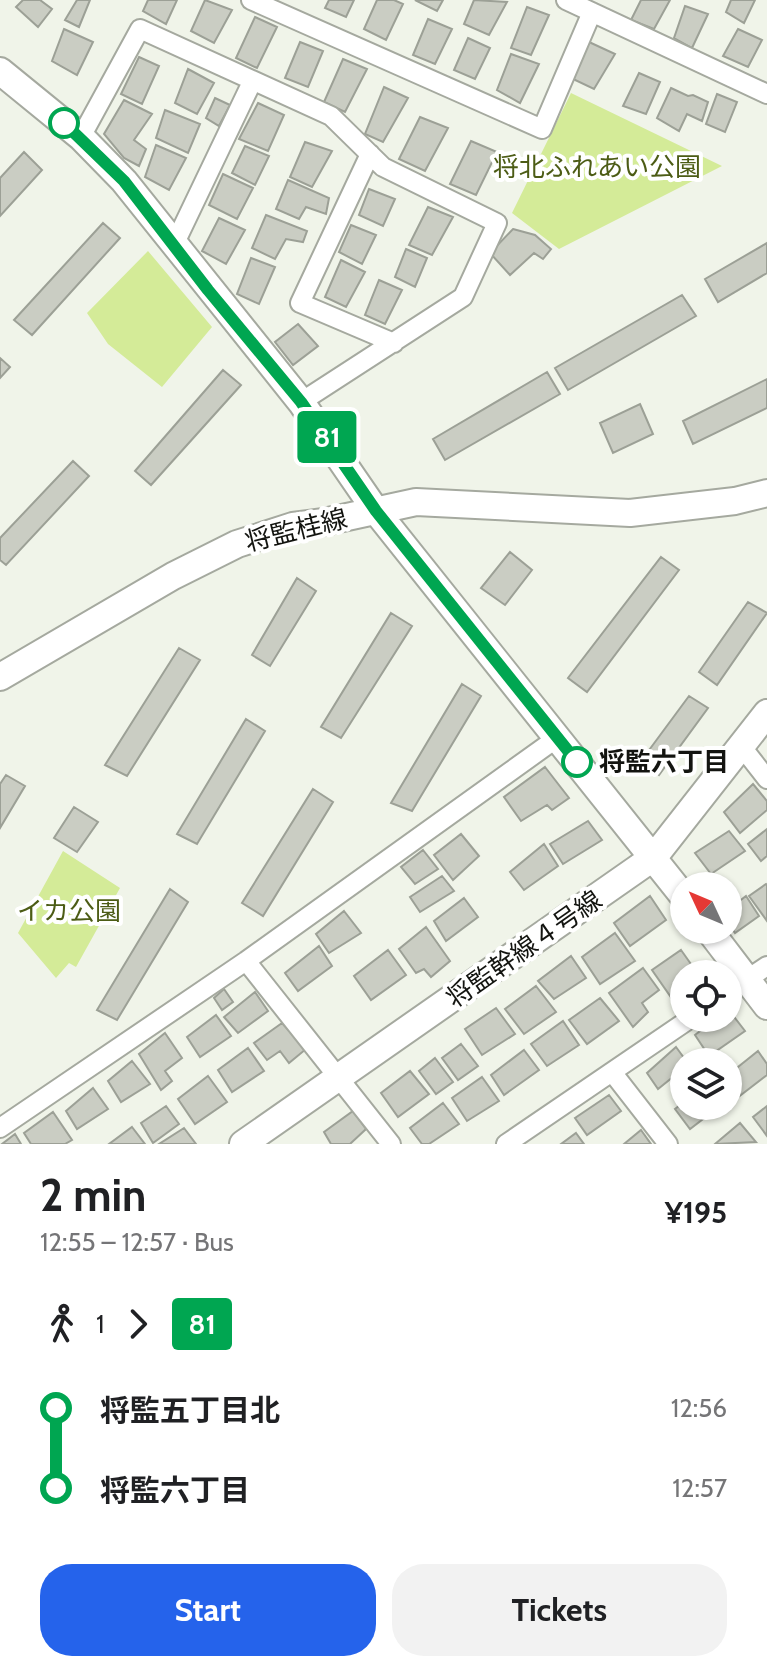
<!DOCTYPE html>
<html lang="en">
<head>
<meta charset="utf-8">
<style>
	:root { --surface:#fff; --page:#f2f2f2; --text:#202124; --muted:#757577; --accent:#2563eb }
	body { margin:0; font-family:Cabin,"Noto Sans JP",sans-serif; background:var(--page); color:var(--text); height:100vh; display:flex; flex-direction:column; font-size:30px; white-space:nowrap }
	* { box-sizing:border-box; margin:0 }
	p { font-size:26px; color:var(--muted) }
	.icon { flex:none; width:44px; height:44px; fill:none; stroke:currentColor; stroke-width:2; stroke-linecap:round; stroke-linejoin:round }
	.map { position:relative; height:1144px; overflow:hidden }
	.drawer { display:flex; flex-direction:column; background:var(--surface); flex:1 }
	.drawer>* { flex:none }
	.badge { padding:0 16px; border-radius:6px; font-size:28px; line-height:52px }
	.needle { width:52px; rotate:314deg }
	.tools { position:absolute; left:670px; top:872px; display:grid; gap:16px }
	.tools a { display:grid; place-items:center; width:72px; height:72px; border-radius:50%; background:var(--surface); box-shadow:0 2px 6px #0004; font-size:40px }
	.map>.badge { position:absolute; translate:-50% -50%; box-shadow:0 0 0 4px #fff }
	.legs { display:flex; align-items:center; gap:12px; height:88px; padding:0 40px; font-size:26px }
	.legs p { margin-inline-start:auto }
	.head { display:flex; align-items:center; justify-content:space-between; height:136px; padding:0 40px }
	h1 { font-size:44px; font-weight:700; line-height:60px }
	.primary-button { display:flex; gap:16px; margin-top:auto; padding:16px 40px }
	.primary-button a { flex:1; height:92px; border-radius:32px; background:var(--accent); color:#fff; font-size:32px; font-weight:700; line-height:92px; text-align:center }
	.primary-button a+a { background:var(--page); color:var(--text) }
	ul { padding:0 40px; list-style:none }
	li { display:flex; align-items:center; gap:28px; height:80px; font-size:30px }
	li i { display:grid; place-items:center; width:12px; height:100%; margin:0 10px; background:currentColor }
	li i::after { content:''; width:20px; height:20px; margin:-10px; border:6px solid; border-radius:50%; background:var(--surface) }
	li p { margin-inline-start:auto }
	li:first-child i { background:linear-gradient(#0000 50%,currentColor 0) }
	li:last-child i { background:linear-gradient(currentColor 50%,#0000 0) }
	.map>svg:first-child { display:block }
	.green { fill:#d4eb98 }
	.building { fill:#cacdc3; stroke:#9ca096; stroke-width:2 }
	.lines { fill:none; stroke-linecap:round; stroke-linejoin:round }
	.street-casing { stroke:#a5a99f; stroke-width:22 }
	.secondary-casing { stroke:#a5a99f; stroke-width:30 }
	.street { stroke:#fff; stroke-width:18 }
	.secondary { stroke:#fff; stroke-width:26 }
	.line-1-casing { stroke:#fff; stroke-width:18 }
	.line-1 { stroke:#00a651; stroke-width:12 }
	.stop-1-dot { fill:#fff; stroke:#00a651; stroke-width:4 }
	.labels { text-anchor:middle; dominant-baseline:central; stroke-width:8; stroke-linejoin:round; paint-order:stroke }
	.park-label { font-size:26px; fill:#4c5c15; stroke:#fff }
	.street-label { font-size:26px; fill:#131410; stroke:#fff }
	.stop-label { font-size:26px; font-weight:bold; fill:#131410; stroke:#fff; text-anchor:start }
</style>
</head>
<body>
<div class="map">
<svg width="767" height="1144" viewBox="0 0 767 1144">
	<rect width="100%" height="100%" fill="#f0f4e9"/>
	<path class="green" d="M 571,93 L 722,166 L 559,249 L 512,213 Z
		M 148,251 L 212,327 L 162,387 L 108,344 L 87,313 Z
		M 63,851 L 120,888 L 76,967 L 69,963 L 56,978 L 18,933 Z"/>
	<path class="building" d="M 23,0 L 40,0 L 52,9 L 38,27 L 16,7 Z
		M 77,0 L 90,0 L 79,27 L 65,20 Z
		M 148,0 L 177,0 L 166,24 L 143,11 Z
		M 205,0 L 232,10 L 214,43 L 191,31 Z
		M 329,0 L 354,0 L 346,17 L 325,8 Z
		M 377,0 L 394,0 L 403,4 L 386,40 L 364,29 Z
		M 415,0 L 443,0 L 437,11 Z
		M 474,0 L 507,2 L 489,35 L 464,24 Z
		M 641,0 L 670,0 L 654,29 L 631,20 Z
		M 731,0 L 755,0 L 744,23 L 726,12 Z
		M 685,6 L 708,14 L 692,48 L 674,38 Z
		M 527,7 L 549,15 L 531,55 L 511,48 Z
		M 255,17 L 277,27 L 257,68 L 236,58 Z
		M 428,19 L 452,29 L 435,64 L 413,55 Z
		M 64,29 L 93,42 L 77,75 L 52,61 Z
		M 738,29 L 762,40 L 748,67 L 723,56 Z
		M 468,38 L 490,48 L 475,79 L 454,70 Z
		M 300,42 L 323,51 L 308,87 L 285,78 Z
		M 589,42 L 615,54 L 594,89 L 573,79 Z
		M 511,54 L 539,64 L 520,103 L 497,90 Z
		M 139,57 L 159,66 L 142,104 L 121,94 Z
		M 343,59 L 367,69 L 345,112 L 324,102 Z
		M 188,69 L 214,83 L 197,114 L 175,103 Z
		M 639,73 L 660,82 L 646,114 L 623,106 Z
		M 384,87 L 408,98 L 383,142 L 365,134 Z
		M 671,88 L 688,96 L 693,95 L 708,102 L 702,121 L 687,114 L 679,131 L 657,118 Z
		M 717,94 L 737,102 L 725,132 L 706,124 Z
		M 215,98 L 230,105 L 219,126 L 206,118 Z
		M 124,100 L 152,114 L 134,140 L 146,149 L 139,166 L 124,158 L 104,134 Z
		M 258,103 L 284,115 L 268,151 L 239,139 Z
		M 165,110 L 200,124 L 188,153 L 156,138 Z
		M 420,117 L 448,128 L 425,171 L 399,159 Z
		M 471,141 L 497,152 L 476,195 L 450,184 Z
		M 305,142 L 332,151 L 312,187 L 290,177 Z
		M 156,145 L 186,158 L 169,190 L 145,177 Z
		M 245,146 L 269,156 L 255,185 L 232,173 Z
		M 24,152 L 42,170 L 0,216 L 0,178 Z
		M 223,174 L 253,188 L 237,219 L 209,205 Z
		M 288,180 L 329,198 L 326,214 L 306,207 L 299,219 L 276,209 Z
		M 369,189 L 395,199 L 383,226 L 359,215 Z
		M 428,207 L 453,217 L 432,255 L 409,245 Z
		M 266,215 L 307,231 L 303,242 L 286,239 L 275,259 L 252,248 Z
		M 219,218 L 245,230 L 226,264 L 202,251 Z
		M 103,223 L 120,238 L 32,335 L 14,320 Z
		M 351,225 L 376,235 L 362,264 L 339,252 Z
		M 513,229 L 535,235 L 551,249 L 543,259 L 534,253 L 510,275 L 490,253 Z
		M 767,243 L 767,273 L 718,302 L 705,279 Z
		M 406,249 L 427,258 L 415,287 L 395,277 Z
		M 251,258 L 275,267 L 259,304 L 237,294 Z
		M 341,260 L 365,272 L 346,307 L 325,297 Z
		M 379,280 L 402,290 L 385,324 L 365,315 Z
		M 682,295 L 696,316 L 568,390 L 555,368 Z
		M 298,324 L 318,346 L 293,365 L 275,342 Z
		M 0,358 L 10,367 L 0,378 Z
		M 223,370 L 241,385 L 151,485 L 135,471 Z
		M 547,372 L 560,394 L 445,460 L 433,439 Z
		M 767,379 L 767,408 L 693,444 L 683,421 Z
		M 640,404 L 653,434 L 613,453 L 600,423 Z
		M 73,461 L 89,476 L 6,565 L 0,560 L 0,538 Z
		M 510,552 L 532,570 L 505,605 L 481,588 Z
		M 661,557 L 679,570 L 587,692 L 568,678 Z
		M 297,578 L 316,591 L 270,666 L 252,655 Z
		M 748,602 L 767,613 L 717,685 L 699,672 Z
		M 391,613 L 412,626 L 341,738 L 321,727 Z
		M 179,648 L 200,660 L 127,776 L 105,765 Z
		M 462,684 L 481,696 L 412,811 L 391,803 Z
		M 689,696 L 708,708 L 659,775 L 641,761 Z
		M 246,719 L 265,731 L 197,844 L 177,834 Z
		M 545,767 L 569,798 L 552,810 L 547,805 L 521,821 L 504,797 Z
		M 6,775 L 25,786 L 0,828 L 0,784 Z
		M 753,784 L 767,801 L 767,810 L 740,833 L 724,812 Z
		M 313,789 L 333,802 L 263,916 L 242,903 Z
		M 74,807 L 98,822 L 77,852 L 54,838 Z
		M 588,821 L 602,840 L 563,864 L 550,844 Z
		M 767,829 L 767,856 L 761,861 L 748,844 Z
		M 729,831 L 745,851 L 711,874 L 695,853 Z
		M 461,834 L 479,856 L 453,880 L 434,855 Z
		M 544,844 L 558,866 L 524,890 L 510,872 Z
		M 423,850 L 438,869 L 415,884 L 401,867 Z
		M 442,876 L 454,891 L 420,912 L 410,897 Z
		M 766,884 L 767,885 L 767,921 L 749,896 Z
		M 170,889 L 188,902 L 117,1020 L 97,1010 Z
		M 650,896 L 666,920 L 630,946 L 614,923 Z
		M 746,896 L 759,916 L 735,933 L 728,923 L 728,910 Z
		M 464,898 L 478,917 L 446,941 L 434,921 Z
		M 344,911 L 361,933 L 329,953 L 316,934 Z
		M 426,927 L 450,961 L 431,977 L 424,969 L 416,973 L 399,949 Z
		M 615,933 L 635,961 L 600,984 L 582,957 Z
		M 319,946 L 332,966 L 298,991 L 285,973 Z
		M 388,950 L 406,975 L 371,1000 L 354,976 Z
		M 681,950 L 698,974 L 684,974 L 684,997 L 675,1003 L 652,970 Z
		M 571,956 L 586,978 L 554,999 L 538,981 Z
		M 643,968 L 659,990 L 642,1003 L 648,1012 L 633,1027 L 609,993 Z
		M 536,986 L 556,1012 L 524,1034 L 505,1009 Z
		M 224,989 L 233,1002 L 222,1010 L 214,998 Z
		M 255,992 L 268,1011 L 238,1033 L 224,1017 Z
		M 600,998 L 619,1021 L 587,1044 L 569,1020 Z
		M 496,1008 L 515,1034 L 482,1055 L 465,1029 Z
		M 728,1009 L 745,1031 L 709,1056 L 695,1035 L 717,1018 L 728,1018 Z
		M 216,1015 L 231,1036 L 200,1057 L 187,1037 Z
		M 563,1021 L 579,1045 L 547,1066 L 531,1044 Z
		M 282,1023 L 306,1049 L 289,1063 L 280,1051 L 267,1060 L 254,1043 Z
		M 165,1033 L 182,1058 L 165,1071 L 172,1081 L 161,1090 L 139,1054 Z
		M 461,1044 L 478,1066 L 458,1080 L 442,1058 Z
		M 676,1047 L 687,1062 L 684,1062 L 684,1068 L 658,1089 L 647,1073 Z
		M 248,1048 L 264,1071 L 232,1092 L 218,1070 Z
		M 524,1050 L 539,1070 L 504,1095 L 491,1075 Z
		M 758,1051 L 767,1064 L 767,1075 L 737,1098 L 728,1084 L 728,1075 Z
		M 435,1058 L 453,1082 L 436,1094 L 419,1071 Z
		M 132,1061 L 150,1084 L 121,1102 L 108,1081 Z
		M 410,1071 L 429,1094 L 398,1117 L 381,1093 Z
		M 208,1076 L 227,1102 L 195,1124 L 178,1099 Z
		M 482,1077 L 499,1101 L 467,1121 L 452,1098 Z
		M 93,1088 L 108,1109 L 77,1129 L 66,1111 Z
		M 609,1095 L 621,1111 L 587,1135 L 575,1118 Z
		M 684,1102 L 684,1106 L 720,1106 L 690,1129 L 675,1109 Z
		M 443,1103 L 459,1124 L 429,1144 L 422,1144 L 410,1128 Z
		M 166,1106 L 179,1124 L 153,1143 L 141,1123 Z
		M 767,1106 L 767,1136 L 753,1117 Z
		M 353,1111 L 366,1129 L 350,1144 L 331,1144 L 324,1132 Z
		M 53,1112 L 72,1140 L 65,1144 L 31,1144 L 24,1133 Z
		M 740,1123 L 756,1142 L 715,1144 Z
		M 132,1127 L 145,1144 L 109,1144 Z
		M 184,1128 L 196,1144 L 159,1144 Z
		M 641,1130 L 651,1144 L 624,1144 Z
		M 576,1133 L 584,1144 L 561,1144 Z
		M 15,1134 L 21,1144 L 2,1144 Z"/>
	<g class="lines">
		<g class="street-casing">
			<path id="street" d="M 251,0 L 542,129 L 592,12
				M 566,0 L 767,94
				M 81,137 L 140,29 L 331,116 L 383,167 L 497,223 L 463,297 L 301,402
				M 370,154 L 300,303 L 394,343
				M 174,245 L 252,82
				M 742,747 L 767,779
				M 246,961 L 391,1144
				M 728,992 L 767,966
				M 612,1072 L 668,1144
				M 0,1128 L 246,961 L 557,738
				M 506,1144 L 691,1018"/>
		</g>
		<g class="secondary-casing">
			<path id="secondary" d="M 0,71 L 81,137 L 124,181 L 301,402 L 376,511 L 684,897
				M 0,677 L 173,576 L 237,544 L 293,526 L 324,522 L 416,502 L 630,513 L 735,501 L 767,493
				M 709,930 L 767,1006
				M 243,1144 L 654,857 L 767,713"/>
		</g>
		<use href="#street" class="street"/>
		<use href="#secondary" class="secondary"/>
	</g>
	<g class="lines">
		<g class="line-1-casing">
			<path id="line-1" d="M 64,123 L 124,181 L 208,290 L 301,402 L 376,511 L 577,762"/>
		</g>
		<use href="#line-1" class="line-1"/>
	</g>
	<g class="stop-1-dot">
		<circle cx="64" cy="123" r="14"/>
		<circle cx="577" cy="762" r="14"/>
	</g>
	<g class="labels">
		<g class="park-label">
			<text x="597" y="167">将北ふれあい公園</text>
			<text x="69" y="911">イカ公園</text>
		</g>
		<g class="street-label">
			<text transform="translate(296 530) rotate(-14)">将監桂線</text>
			<text transform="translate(524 949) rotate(-35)">将監幹線４号線</text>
		</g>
		<g class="stop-label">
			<text x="599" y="762">将監六丁目</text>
		</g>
	</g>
</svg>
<div class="tools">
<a><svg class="needle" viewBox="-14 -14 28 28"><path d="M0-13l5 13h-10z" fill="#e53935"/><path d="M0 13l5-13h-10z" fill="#757577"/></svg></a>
<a><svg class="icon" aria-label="locate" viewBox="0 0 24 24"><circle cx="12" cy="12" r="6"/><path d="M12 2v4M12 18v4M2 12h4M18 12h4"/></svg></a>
<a><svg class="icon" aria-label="layers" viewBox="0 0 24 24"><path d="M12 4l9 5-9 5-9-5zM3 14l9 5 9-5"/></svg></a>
</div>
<b class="badge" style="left:327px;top:437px;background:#00a651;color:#fff">81</b>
</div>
<section class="drawer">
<div class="head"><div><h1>2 min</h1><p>12:55 – 12:57 · Bus</p></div><b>¥195</b></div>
<div class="legs"><svg class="icon" aria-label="walk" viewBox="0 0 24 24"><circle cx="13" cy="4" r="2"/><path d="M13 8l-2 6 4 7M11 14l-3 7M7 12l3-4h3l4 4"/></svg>1<svg class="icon" aria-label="forward" viewBox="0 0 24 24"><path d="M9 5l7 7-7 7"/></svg><b class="badge" style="background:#00a651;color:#fff">81</b></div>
<ul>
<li><i style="color:#00a651"></i><b>将監五丁目北</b><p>12:56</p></li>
<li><i style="color:#00a651"></i><b>将監六丁目</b><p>12:57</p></li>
</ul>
<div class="primary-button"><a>Start</a><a>Tickets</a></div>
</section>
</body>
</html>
